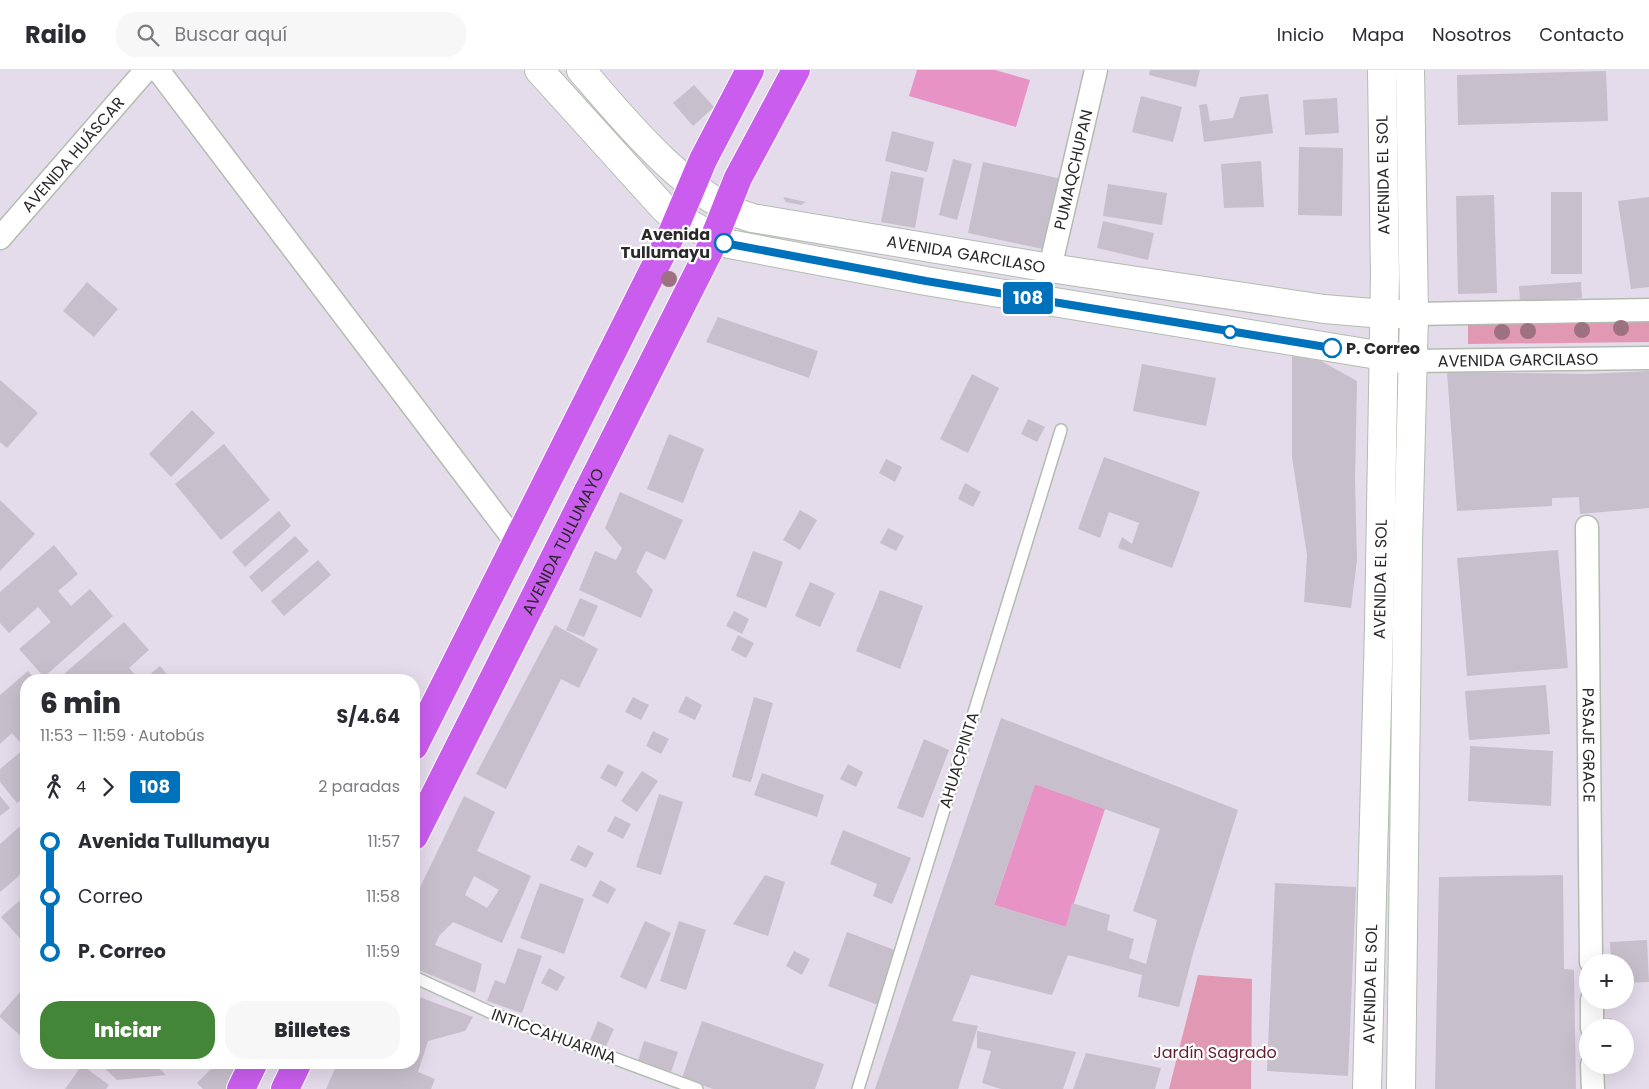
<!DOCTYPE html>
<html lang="es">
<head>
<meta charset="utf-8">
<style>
	:root { --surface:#fff; --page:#f7f7f7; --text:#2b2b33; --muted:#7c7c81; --line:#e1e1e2; --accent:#448637 }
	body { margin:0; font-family:Poppins,sans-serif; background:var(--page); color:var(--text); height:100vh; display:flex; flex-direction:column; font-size:19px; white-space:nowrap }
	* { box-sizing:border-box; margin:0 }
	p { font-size:16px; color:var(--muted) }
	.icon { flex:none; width:28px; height:28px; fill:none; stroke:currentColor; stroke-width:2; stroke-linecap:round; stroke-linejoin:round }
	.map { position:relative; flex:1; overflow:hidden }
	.details { position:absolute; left:20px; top:604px; width:400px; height:395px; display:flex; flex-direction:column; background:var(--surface); border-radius:20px; box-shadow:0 5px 20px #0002 }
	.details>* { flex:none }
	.badge { padding:0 10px; border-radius:4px; font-size:18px; line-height:32px }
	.buttons { position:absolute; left:1579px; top:884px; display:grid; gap:10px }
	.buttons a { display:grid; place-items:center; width:55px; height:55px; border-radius:50%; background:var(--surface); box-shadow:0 5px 20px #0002; font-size:25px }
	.map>.badge { position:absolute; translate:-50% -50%; box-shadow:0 0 0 2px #fff }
	.legs { display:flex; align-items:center; gap:8px; height:55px; padding:0 20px; font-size:16px }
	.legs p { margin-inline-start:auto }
	.overview { display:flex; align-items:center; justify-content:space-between; height:85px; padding:0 20px }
	h1 { font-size:28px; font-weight:800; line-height:38px }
	.action { display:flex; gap:10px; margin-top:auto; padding:10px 20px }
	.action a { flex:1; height:58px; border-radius:20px; background:var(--accent); color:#fff; font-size:20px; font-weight:800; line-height:58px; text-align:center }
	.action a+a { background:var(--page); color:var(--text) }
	ul { padding:0 20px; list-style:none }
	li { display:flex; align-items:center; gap:18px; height:55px; font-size:19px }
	li i { display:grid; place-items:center; width:8px; height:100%; margin:0 6px; background:currentColor }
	li i::after { content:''; width:12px; height:12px; margin:-6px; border:4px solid; border-radius:50%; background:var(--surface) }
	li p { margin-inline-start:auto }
	li:first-child i { background:linear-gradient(#0000 50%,currentColor 0) }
	li:last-child i { background:linear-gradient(currentColor 50%,#0000 0) }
	header { display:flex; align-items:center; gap:30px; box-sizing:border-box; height:70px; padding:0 25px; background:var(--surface); border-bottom:1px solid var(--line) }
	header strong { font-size:24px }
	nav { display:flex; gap:28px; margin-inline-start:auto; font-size:18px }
	.search { width:350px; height:45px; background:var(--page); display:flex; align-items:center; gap:12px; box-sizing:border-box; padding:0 18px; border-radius:20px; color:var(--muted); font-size:19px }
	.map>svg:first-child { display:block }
	.green { fill:#e198b2 }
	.pitch { fill:#e893c5 }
	.building { fill:#c8bfcd; fill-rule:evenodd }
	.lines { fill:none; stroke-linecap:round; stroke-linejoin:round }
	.lane-casing { stroke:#b2bdaf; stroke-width:14 }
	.street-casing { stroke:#b2bdaf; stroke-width:25 }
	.secondary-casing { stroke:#b2bdaf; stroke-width:30 }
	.primary-casing { stroke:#fff; stroke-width:30 }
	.lane { stroke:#fff; stroke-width:11 }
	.street { stroke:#fff; stroke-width:22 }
	.secondary { stroke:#fff; stroke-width:28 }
	.primary { stroke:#ca5dee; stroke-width:28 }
	.tree { fill:#9e7181 }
	.line-1-casing { stroke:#fff; stroke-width:11 }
	.line-1 { stroke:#0072bc; stroke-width:8 }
	.stop-1-dot { fill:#fff; stroke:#0072bc; stroke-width:2.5 }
	.labels { text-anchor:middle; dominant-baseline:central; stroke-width:4.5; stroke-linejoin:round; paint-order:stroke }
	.street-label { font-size:16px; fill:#292929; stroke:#fff }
	.stop-label { font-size:16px; font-weight:bold; fill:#292929; stroke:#fff; text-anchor:end }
	.park-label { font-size:16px; fill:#641b2b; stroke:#fff }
</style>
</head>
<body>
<header>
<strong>Railo</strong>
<div class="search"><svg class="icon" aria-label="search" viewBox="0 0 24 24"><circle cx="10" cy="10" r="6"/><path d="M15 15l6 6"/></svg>Buscar aquí</div>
<nav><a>Inicio</a><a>Mapa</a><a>Nosotros</a><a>Contacto</a></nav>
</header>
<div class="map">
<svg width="1649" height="1019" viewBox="0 0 1649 1019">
	<rect width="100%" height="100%" fill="#e4dbeb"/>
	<path class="green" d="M 1649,248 L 1649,272 L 1468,274 L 1468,250 Z
		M 1198,905 L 1252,909 L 1251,1019 L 1169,1019 Z"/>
	<path class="pitch" d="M 917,0 L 995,0 L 1030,10 L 1016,57 L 909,26 Z
		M 1035,714 L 1105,739 L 1066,857 L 994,835 Z"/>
	<path class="building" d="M 1150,0 L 1200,0 L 1196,17 L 1149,5 Z
		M 1606,1 L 1608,51 L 1458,55 L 1457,5 Z
		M 694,15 L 714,37 L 693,56 L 673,33 Z
		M 1268,24 L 1273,63 L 1204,72 L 1199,35 L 1207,34 L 1210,51 L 1233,48 L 1240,27 Z
		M 1141,26 L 1182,37 L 1173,72 L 1132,62 Z
		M 1337,28 L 1339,63 L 1305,65 L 1303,30 Z
		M 892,61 L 934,72 L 927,102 L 885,91 Z
		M 1299,77 L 1343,78 L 1342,146 L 1298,145 Z
		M 953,89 L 972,94 L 957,150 L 939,145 Z
		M 1261,91 L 1264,137 L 1224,138 L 1221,94 Z
		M 983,92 L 1062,109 L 1047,180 L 968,163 Z
		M 891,101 L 924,108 L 915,158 L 881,152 Z
		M 1108,114 L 1167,123 L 1162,155 L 1103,146 Z
		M 1551,122 L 1582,122 L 1582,204 L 1551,204 Z
		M 1494,125 L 1497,223 L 1458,224 L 1456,126 Z
		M 783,127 L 806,132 L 801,135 L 786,132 Z
		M 1649,127 L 1649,217 L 1631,219 L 1618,131 Z
		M 1103,151 L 1154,163 L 1148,190 L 1097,178 Z
		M 87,212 L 118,239 L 94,267 L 63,241 Z
		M 1581,212 L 1582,228 L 1520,232 L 1519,216 Z
		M 718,247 L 818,281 L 809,308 L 706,272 Z
		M 1292,286 L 1321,291 L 1357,311 L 1355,410 L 1357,490 L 1351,538 L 1304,532 L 1307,485 L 1292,387 Z
		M 1142,294 L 1216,308 L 1206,356 L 1133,341 Z
		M 1649,301 L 1649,438 L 1580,444 L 1579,427 L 1552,428 L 1552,436 L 1457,441 L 1447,302 L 1587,304 Z
		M 972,304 L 999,318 L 968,383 L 940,369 Z
		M 0,310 L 38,343 L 7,378 L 0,372 Z
		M 192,340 L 215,363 L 171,407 L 149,384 Z
		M 1028,349 L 1045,357 L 1037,372 L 1021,364 Z
		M 669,364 L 704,379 L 683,433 L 647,419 Z
		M 224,374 L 270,430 L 221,470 L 175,414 Z
		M 1104,387 L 1200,422 L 1172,498 L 1118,478 L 1122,467 L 1132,474 L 1139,453 L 1109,442 L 1100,468 L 1078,459 Z
		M 886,389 L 902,397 L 895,412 L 879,403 Z
		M 965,413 L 981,422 L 973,437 L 958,429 Z
		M 620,422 L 683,450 L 665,490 L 646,481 L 636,502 L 653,520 L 641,548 L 579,520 L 595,481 L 616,490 L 622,478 L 605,458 Z
		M 0,430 L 35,464 L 0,501 Z
		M 800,440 L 817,450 L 800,480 L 783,470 Z
		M 279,441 L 291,456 L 245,497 L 232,482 Z
		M 888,458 L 904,466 L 896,481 L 880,473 Z
		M 295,466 L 309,481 L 262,522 L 249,507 Z
		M 54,475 L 78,504 L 58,521 L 71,536 L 90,519 L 113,546 L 44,607 L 19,579 L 51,552 L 38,537 L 9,563 L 0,553 L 0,522 Z
		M 1558,480 L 1568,598 L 1467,606 L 1457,488 Z
		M 753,481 L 783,492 L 766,538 L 736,526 Z
		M 318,490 L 331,505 L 284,546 L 271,531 Z
		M 810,512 L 835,523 L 820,557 L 795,546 Z
		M 880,520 L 923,536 L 900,599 L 856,581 Z
		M 580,528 L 598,536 L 584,567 L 566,560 Z
		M 734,541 L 749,549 L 742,564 L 726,556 Z
		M 124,552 L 149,580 L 129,598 L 140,610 L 57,610 Z
		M 555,555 L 598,579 L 579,618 L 561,609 L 506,719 L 476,704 Z
		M 738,565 L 754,573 L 746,588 L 731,580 Z
		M 160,596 L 172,610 L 143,610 Z
		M 28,601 L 36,610 L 26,610 L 26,725 L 17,733 L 0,712 L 0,699 L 25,678 L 12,663 L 0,674 L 0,625 Z
		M 1546,615 L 1550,664 L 1469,670 L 1465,621 Z
		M 686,626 L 702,635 L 695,650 L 678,642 Z
		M 633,627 L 649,635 L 641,650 L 625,642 Z
		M 754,627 L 773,633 L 751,712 L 732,707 Z
		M 1001,648 L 1238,740 L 1194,880 L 1179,937 L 1138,927 L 1142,905 L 1068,885 L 1052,925 L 971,905 L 952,951 L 978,956 L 958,1019 L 875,1019 ZM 1035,714 L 1160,759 L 1133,841 L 1157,850 L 1146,894 L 1129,888 L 1134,869 L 1107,860 L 1110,845 L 1072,833 L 1066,857 L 994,835 Z
		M 653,661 L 669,669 L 661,684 L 646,676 Z
		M 924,669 L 949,680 L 923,748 L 897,738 Z
		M 1470,676 L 1553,681 L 1551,736 L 1468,731 Z
		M 608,694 L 624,702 L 616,717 L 600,708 Z
		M 848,694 L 863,702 L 856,717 L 840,709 Z
		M 642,701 L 658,711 L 637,742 L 621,731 Z
		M 762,703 L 824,725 L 817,747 L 754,725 Z
		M 659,724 L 683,732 L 661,805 L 636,797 Z
		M 0,726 L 10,738 L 0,746 Z
		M 464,726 L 495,742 L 477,781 L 531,806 L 502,873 L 453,852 L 439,866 L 435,875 L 482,894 L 475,923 L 414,898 L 414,830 ZM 474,806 L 499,820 L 487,838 L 465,825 Z
		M 615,746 L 631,754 L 623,769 L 607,761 Z
		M 26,751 L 26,812 L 20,805 L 0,822 L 0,774 Z
		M 843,760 L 911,788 L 892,834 L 873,826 L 877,814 L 830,794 Z
		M 578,775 L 594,783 L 586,798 L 570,790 Z
		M 765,805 L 785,812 L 768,866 L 733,854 Z
		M 1563,805 L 1564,899 L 1574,900 L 1576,1019 L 1435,1019 L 1439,807 Z
		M 600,810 L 616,819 L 608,834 L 592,826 Z
		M 540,813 L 584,829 L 564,884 L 520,868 Z
		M 1275,813 L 1356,817 L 1348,1006 L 1267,1001 Z
		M 26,825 L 26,873 L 25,874 L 1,847 Z
		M 645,851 L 671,863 L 646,919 L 620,907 Z
		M 679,851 L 706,860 L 686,920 L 660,911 Z
		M 847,862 L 897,881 L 878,935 L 828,916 Z
		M 1647,870 L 1649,912 L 1625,913 L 1625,892 L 1611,892 L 1610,872 Z
		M 518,878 L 542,886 L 522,943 L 487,931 L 495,910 L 505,914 Z
		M 794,881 L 810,889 L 802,905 L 786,896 Z
		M 549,898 L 565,907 L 557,921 L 541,913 Z
		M 26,915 L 26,971 L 0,947 L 0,945 Z
		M 414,925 L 473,947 L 465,961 L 428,971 L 418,1002 L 435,1009 L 431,1019 L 326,1019 L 338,992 L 414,992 Z
		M 1612,948 L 1612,958 L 1601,958 L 1601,949 Z
		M 598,951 L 614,959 L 606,976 L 590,970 Z
		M 702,951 L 824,994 L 815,1019 L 713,1019 L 682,1008 Z
		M 977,961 L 1076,982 L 1063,1019 L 1001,1019 L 982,1013 L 991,981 L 977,978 Z
		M 644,971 L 678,982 L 671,1002 L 638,991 Z
		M 1086,983 L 1161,998 L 1155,1019 L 1073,1019 Z
		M 98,992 L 152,992 L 166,1005 L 117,1010 Z
		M 218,992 L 245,992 L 231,1019 L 203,1019 L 197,1013 Z
		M 82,995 L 109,1015 L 106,1019 L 65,1019 Z"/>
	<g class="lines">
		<g class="lane-casing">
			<path id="lane" d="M 414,907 L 492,943 L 697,1019
				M 858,1019 L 1061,360"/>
		</g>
		<g class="street-casing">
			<g id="street">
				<path d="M 158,0 L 516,472"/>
				<path id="s1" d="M 0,168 L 146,0"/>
				<path id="s2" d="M 1050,198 L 1096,0"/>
				<path d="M 1414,244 L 1649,240"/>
				<path id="s3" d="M 1413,291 L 1649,288"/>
				<path id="s4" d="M 1587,457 L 1591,892"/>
				<path d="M 1592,930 L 1592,958"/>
				<path d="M 1592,995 L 1593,1019"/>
			</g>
		</g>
		<g class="secondary-casing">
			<g id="secondary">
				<path d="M 539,0 L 662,136 L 668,142 L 724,173 L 926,211 L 1402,289"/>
				<path id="s5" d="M 581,0 C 624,50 688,129 752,148 L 1050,198 L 1324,239 L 1384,244 L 1403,244"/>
				<path id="s6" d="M 1367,1019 L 1379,557 L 1385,205 L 1382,0"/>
				<path d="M 1401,1019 L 1408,474 L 1414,244 L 1410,0"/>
			</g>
		</g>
		<g class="primary-casing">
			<g id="primary">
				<path d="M 414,676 L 673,161 L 703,90 L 750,0"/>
				<path id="s7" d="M 414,766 L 709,181 L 738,108 L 796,0"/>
				<path d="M 241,1019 L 254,992"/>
				<path d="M 285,1019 L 298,992"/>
			</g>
		</g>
		<use href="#lane" class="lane"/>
		<use href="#street" class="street"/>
		<use href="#secondary" class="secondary"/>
		<use href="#primary" class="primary"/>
	</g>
	<g class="tree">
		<circle cx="669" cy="209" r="8"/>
		<circle cx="1621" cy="258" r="8"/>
		<circle cx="1582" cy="260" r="8"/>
		<circle cx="1528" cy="261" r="8"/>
		<circle cx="1502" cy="262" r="8"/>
	</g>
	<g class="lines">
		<g class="line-1-casing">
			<path id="line-1" d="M 724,173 L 926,211 L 1332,278"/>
		</g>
		<use href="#line-1" class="line-1"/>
	</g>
	<g class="stop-1-dot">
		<circle cx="724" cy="173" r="9"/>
		<circle cx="1230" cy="262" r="6"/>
		<circle cx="1332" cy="278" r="9"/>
	</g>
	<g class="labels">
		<g class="street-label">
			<text stroke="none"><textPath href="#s1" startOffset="111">AVENIDA HUÁSCAR</textPath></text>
			<text stroke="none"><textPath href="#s2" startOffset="101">PUMAQCHUPAN</textPath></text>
			<text transform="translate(1383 105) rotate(-91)">AVENIDA EL SOL</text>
			<text stroke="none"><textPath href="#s5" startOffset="446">AVENIDA GARCILASO</textPath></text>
			<text stroke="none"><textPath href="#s3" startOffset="105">AVENIDA GARCILASO</textPath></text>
			<text stroke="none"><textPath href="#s7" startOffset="330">AVENIDA TULLUMAYO</textPath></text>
			<text stroke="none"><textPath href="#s6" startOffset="510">AVENIDA EL SOL</textPath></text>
			<text stroke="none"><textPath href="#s4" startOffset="218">PASAJE GRACE</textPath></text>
			<text transform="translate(959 690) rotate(-73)">AHUACPINTA</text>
			<text stroke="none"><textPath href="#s6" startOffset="105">AVENIDA EL SOL</textPath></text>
			<text transform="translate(554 966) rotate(20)">INTICCAHUARINA</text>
		</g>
		<g class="stop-label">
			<text x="710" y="164">Avenida<tspan x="710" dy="18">Tullumayu</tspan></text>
			<text x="1346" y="278" text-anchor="start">P. Correo</text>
		</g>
		<g class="park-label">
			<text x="1215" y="982">Jardín Sagrado</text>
		</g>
	</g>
</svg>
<div class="buttons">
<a>+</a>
<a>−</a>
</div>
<b class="badge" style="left:1028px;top:228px;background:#0072bc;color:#fff">108</b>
<section class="details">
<div class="overview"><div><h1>6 min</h1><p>11:53 – 11:59 · Autobús</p></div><b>S/4.64</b></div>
<div class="legs"><svg class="icon" aria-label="walk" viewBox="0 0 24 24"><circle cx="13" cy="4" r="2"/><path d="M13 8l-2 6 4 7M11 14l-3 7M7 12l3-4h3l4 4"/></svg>4<svg class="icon" aria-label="forward" viewBox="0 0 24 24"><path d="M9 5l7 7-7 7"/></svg><b class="badge" style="background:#0072bc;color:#fff">108</b><p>2 paradas</p></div>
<ul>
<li><i style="color:#0072bc"></i><b>Avenida Tullumayu</b><p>11:57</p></li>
<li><i style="color:#0072bc"></i><span>Correo</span><p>11:58</p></li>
<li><i style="color:#0072bc"></i><b>P. Correo</b><p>11:59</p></li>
</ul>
<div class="action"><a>Iniciar</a><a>Billetes</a></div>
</section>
</div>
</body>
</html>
